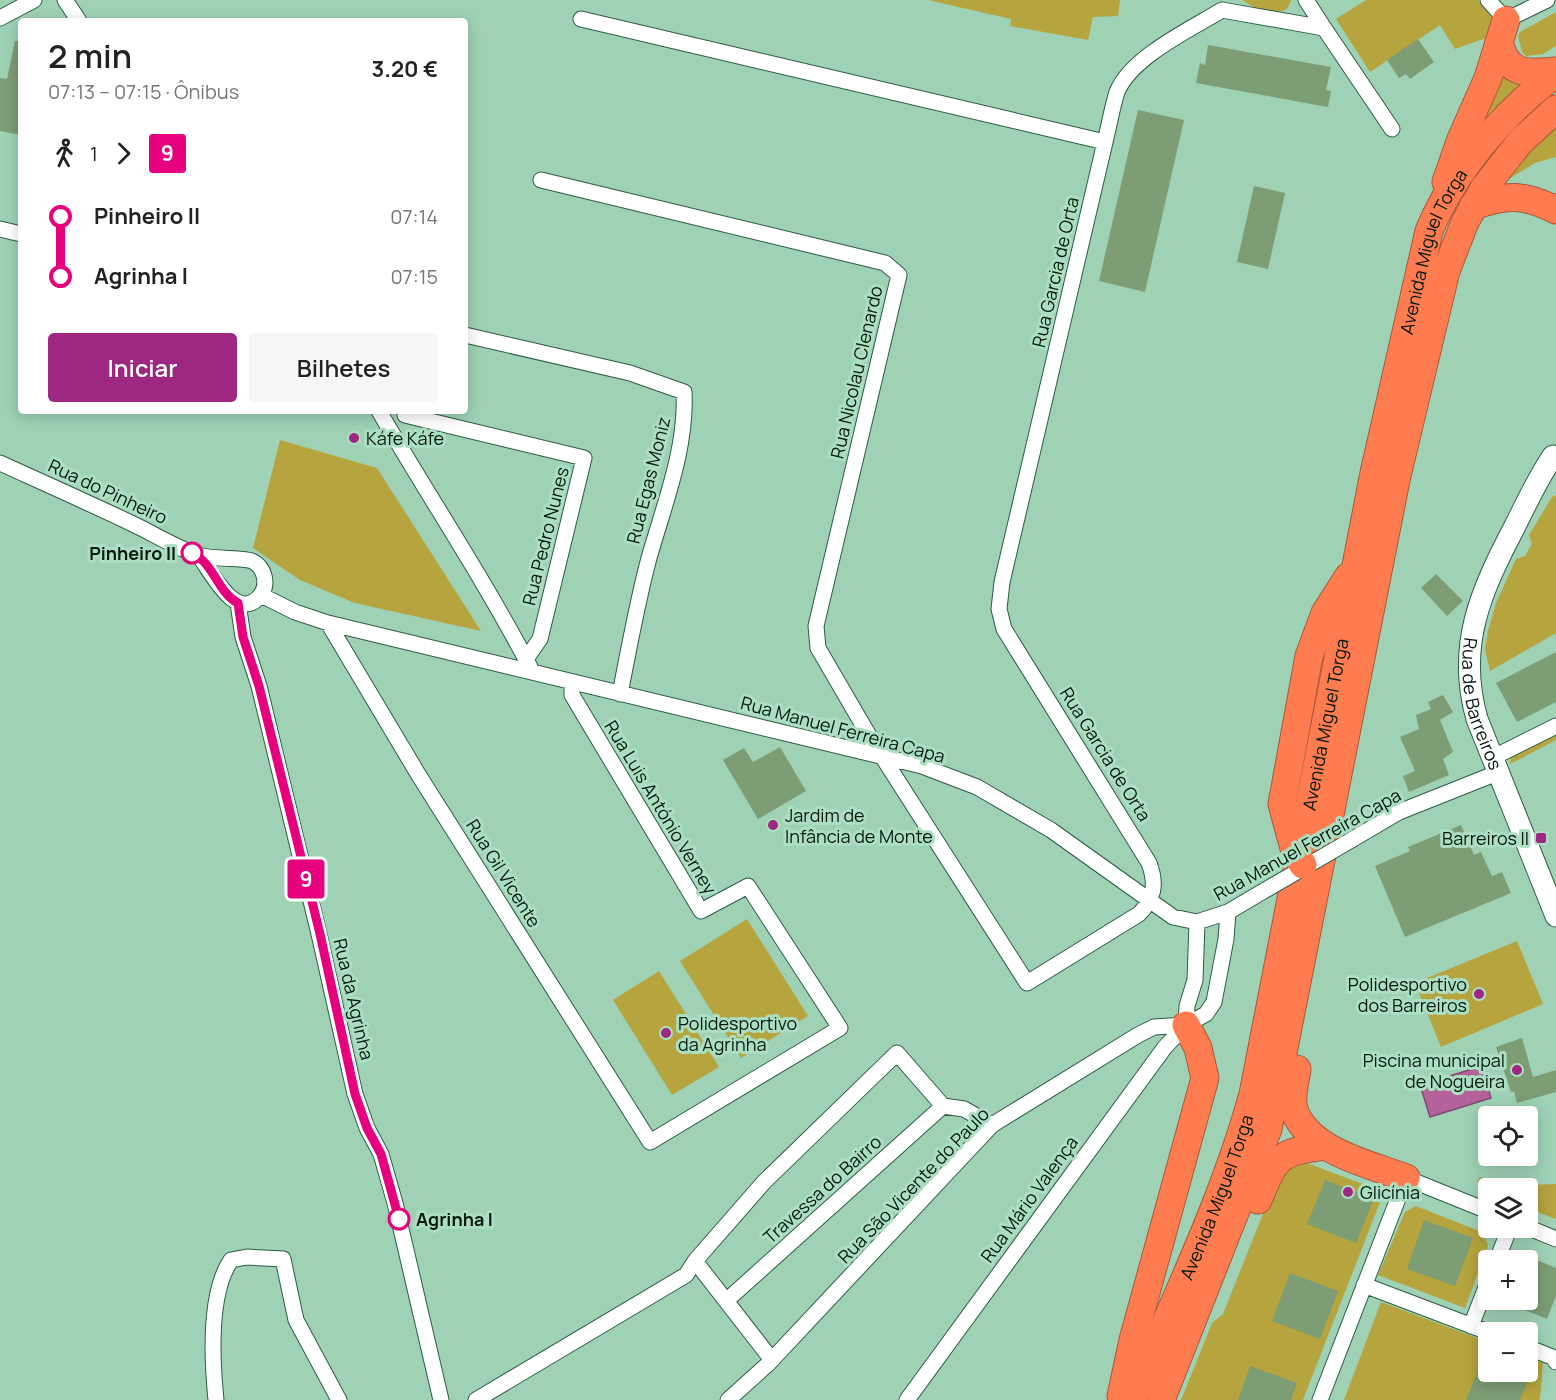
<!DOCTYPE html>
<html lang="pt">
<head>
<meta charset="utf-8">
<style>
	:root { --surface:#fff; --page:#f6f6f6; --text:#222; --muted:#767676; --accent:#9d2781 }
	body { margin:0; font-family:Manrope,sans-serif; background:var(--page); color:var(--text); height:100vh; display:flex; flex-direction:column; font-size:22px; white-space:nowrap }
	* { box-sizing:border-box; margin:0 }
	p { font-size:20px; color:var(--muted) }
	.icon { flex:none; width:33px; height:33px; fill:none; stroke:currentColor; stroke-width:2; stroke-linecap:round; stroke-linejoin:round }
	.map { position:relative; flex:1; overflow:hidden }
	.drawer { position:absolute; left:18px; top:18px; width:450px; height:396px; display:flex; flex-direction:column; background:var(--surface); border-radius:6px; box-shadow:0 3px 15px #0003 }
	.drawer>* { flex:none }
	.badge { padding:0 12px; border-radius:4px; font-size:21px; line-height:39px }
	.controls { position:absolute; left:1478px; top:1106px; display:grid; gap:12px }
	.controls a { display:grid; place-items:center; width:60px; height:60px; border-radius:6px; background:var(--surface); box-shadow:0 3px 15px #0003; font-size:30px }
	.map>.badge { position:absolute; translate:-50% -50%; box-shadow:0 0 0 3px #fff }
	.legs { display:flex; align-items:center; gap:9px; height:66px; padding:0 30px; font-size:20px }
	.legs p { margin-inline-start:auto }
	.overview { display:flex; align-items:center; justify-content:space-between; height:102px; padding:0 30px }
	h1 { font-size:33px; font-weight:600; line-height:45px }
	.action { display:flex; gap:12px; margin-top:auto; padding:12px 30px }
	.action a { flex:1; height:69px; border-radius:6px; background:var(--accent); color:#fff; font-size:24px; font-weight:600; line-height:69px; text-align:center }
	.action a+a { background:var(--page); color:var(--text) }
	ul { padding:0 30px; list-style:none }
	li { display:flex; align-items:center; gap:21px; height:60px; font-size:22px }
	li i { display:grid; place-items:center; width:9px; height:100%; margin:0 8px; background:currentColor }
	li i::after { content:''; width:15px; height:15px; margin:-8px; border:4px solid; border-radius:50%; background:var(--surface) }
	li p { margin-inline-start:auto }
	li:first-child i { background:linear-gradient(#0000 50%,currentColor 0) }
	li:last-child i { background:linear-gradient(currentColor 50%,#0000 0) }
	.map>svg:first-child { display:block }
	.green { fill:#b6a43e }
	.water { fill:#b3629b; stroke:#7f4c71; stroke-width:1.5 }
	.building { fill:#7d9d75 }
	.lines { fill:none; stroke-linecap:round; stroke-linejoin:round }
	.street-casing { stroke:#2c5c43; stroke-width:17 }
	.secondary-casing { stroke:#2c5c43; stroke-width:23 }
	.highway-casing { stroke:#a75939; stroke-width:29 }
	.street { stroke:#fff; stroke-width:15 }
	.secondary { stroke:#fff; stroke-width:21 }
	.highway { stroke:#fe7c50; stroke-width:27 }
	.street-bridge-casing { stroke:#2c5c43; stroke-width:17; stroke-linecap:butt }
	.highway-bridge-casing { stroke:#a75939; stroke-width:29; stroke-linecap:butt }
	.street-bridge { stroke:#fff; stroke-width:15 }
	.highway-bridge { stroke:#fe7c50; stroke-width:27 }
	.line-1-casing { stroke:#fff; stroke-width:14 }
	.line-1 { stroke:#e6007e; stroke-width:9 }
	.poi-dot { fill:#9d2781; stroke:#acdfc1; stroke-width:2 }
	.stop-1-dot { fill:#fff; stroke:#e6007e; stroke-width:3 }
	.labels { text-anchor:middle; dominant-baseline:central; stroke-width:6; stroke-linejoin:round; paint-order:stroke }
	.street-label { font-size:18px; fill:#05190f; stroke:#acdfc1 }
	.poi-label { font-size:18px; fill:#05190f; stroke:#acdfc1; text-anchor:start }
	.stop-label { font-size:18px; font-weight:bold; fill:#05190f; stroke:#acdfc1; text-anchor:end }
</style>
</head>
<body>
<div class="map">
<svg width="1556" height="1400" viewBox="0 0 1556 1400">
	<rect width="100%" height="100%" fill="#9fd2b5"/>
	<path class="green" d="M 928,0 L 1120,0 L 1118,16 L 1093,17 L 1088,40 L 1010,26 L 1011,19 Z
		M 1243,0 L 1291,0 L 1291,1 L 1287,9 C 1273,15 1254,10 1243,0 Z
		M 1366,0 L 1478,0 L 1492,18 L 1494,28 L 1489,37 L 1455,49 L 1440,25 L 1370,72 L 1336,19 Z
		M 1556,12 L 1556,46 L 1543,54 L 1526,56 L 1522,52 L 1518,36 L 1520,32 Z
		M 1499,71 L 1522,84 L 1473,136 Z
		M 1556,123 L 1556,157 L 1535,163 L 1509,179 L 1524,152 Z
		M 280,440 L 377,468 L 481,631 L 355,603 L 300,580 L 253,548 Z
		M 1556,495 L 1556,633 L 1490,671 L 1485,649 L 1488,631 L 1496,603 L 1516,559 L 1525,556 L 1532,544 L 1529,535 L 1552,497 Z
		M 1556,734 L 1556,740 L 1510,764 L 1511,758 Z
		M 747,919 L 808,1016 L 741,1058 L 680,961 Z
		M 1517,941 L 1543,1004 L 1441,1047 L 1415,983 Z
		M 659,971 L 719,1067 L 672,1095 L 613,1000 Z
		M 1307,1163 L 1376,1189 L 1382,1197 L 1303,1400 L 1181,1400 L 1212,1323 L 1223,1314 L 1275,1184 C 1285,1172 1292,1165 1307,1163 Z
		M 1480,1177 L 1502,1186 L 1556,1184 L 1556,1219 L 1527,1208 L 1527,1188 L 1491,1188 L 1477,1182 Z
		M 1416,1206 L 1484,1233 L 1488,1246 L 1465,1308 L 1378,1275 L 1405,1212 Z
		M 1381,1302 L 1488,1342 L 1488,1371 L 1527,1371 L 1527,1357 L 1543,1363 L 1540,1400 L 1344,1400 Z"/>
	<path class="water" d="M 1482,1066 L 1491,1098 L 1430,1117 L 1420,1085 Z"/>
	<path class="building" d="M 1418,39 L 1434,62 L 1410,79 L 1406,74 L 1399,78 L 1387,60 Z
		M 15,41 L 21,41 L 21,135 L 0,131 L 0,78 L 7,79 Z
		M 1208,45 L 1331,67 L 1326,90 L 1331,91 L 1328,107 L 1196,83 L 1200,63 L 1205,65 Z
		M 1138,110 L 1184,120 L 1145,292 L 1099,281 Z
		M 1254,186 L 1285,193 L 1268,269 L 1237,262 Z
		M 1436,574 L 1463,601 L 1447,616 L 1421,588 Z
		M 1556,652 L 1556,702 L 1517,722 L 1496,683 Z
		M 1443,695 L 1453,712 L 1440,720 L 1453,752 L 1443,759 L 1449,775 L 1409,792 L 1403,776 L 1415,771 L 1400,737 L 1419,729 L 1416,715 L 1431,709 L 1428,702 Z
		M 780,747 L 806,791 L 758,819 L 723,760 L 744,748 L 753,762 Z
		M 1461,825 L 1474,855 L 1481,852 L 1492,876 L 1502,872 L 1511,893 L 1405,937 L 1375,866 L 1410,851 L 1408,847 Z
		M 1522,1038 L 1533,1077 L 1556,1070 L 1556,1092 L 1517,1103 L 1514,1092 L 1511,1092 L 1496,1047 Z
		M 1325,1180 L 1374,1199 L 1356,1243 L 1307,1224 Z
		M 1424,1220 L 1473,1238 L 1455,1286 L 1407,1269 Z
		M 1527,1256 L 1556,1268 L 1556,1296 L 1547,1319 L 1500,1300 L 1527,1299 Z
		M 1290,1273 L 1338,1291 L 1320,1339 L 1272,1321 Z
		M 1250,1366 L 1297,1383 L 1291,1400 L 1238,1400 Z
		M 1478,1371 L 1521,1371 L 1530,1375 L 1520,1400 L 1466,1400 Z"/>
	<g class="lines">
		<g class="street-casing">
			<path id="street" d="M 65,0 L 79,21
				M 1488,0 L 1506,20 L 1547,0
				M 0,18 L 34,0
				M 1324,28 L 1392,129
				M 1105,142 C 1109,126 1112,108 1117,92 C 1131,57 1191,29 1222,10 L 1324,28 L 1306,0
				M 541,180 L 885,263 L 899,275 L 816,626 L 818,648 L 871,739 L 1027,983 L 1139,914 C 1154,899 1157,884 1149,863 L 1004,629 L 999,609 L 1002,582 L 1105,142 L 581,19
				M 0,229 L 21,234
				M 465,335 L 630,373 L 684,392 C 687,448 664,505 649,558 C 637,603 629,648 620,694
				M 379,411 C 429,497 484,579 530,667
				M 405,415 L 584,458 L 540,639 L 526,659
				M 0,463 C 44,483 89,503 133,524 C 154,534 176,548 198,555 C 213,560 243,557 252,561 C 265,567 269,585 260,596 C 236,624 211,571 199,556
				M 261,595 L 295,612 L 328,623 L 922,766 L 977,787 L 1051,830 L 1173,917 L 1197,922 L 1228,912 L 1262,892
				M 238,603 L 243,637 L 259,686 L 319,934 L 355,1094 L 367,1128 L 381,1154 L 395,1203 L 441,1400
				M 328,623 L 418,774 L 650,1142 L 840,1028 L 748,886 L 701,911 L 572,695 L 572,683
				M 1492,758 L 1556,726
				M 1353,839 L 1399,812 L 1497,773
				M 1186,1025 L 1187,1006 L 1195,980 L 1197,922
				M 1527,1227 L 1556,1239
				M 1497,1260 L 1510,1227
				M 1364,1285 L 1488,1332
				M 726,1301 L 943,1106
				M 1471,1326 L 1488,1282
				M 1527,1347 L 1552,1357 L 1556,1362
				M 772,1360 L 695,1261 L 764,1182 L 897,1053 L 943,1106 L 964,1109 L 992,1125
				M 216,1400 C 212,1360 208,1294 231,1260 L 247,1257 L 283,1259 L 296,1320 L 339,1400
				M 476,1400 L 686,1275 L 695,1261
				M 728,1400 L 768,1364 L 992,1125 L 1138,1035 L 1154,1027 L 1186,1025
				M 907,1400 L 1165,1047 L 1186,1025 L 1206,1014 L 1214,1002 L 1226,939 L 1228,912
				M 1320,1400 L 1406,1178 L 1488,1211"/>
		</g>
		<g class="secondary-casing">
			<g id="secondary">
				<path id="s1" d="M 1553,456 C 1538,478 1527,502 1515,526 C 1481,591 1456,645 1477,719 L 1556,916"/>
			</g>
		</g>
		<g class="highway-casing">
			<g id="highway">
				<path d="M 1499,42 C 1507,75 1526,74 1556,71"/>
				<path d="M 1446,182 L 1461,139 L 1488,78 L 1506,20"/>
				<path d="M 1473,206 C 1507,194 1524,194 1556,210"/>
				<path d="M 1295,852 L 1282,804 L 1309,656 L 1325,613 L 1348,577"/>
				<path d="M 1297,1069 C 1295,1084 1289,1101 1296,1115 C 1315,1153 1369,1164 1406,1178"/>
				<path d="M 1258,1200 C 1276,1157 1278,1152 1325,1146"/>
				<path d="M 1121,1396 L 1133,1340 L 1205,1078 L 1198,1048 L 1186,1025"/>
				<path id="s2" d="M 1132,1400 C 1175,1299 1224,1199 1253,1094 L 1374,473 L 1429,231 C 1454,171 1503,112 1556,74"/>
				<path d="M 1161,1400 L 1268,1129 L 1396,480 L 1446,271 L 1465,222 L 1484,188 L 1520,142 L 1556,109"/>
			</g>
		</g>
		<use href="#street" class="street"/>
		<use href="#secondary" class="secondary"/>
		<use href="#highway" class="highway"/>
		<g class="street-bridge-casing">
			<path id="street-bridge" d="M 1262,892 L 1353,839"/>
		</g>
		<g class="highway-bridge-casing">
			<path id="highway-bridge" d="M 1295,852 L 1303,865"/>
		</g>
		<use href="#street-bridge" class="street-bridge"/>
		<use href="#highway-bridge" class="highway-bridge"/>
	</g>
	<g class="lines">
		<g class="line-1-casing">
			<path id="line-1" d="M 192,553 C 214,563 217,592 238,603 L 243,637 L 259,686 L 320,934 L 355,1094 L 367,1128 L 381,1154 L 399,1219"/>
		</g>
		<use href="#line-1" class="line-1"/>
	</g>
	<g class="poi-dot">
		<circle cx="354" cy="438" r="6"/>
		<circle cx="773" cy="825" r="6"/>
		<rect x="1535" y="832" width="12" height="12" rx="3"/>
		<circle cx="1479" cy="994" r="6"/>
		<circle cx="666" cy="1033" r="6"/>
		<circle cx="1517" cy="1070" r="6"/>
		<circle cx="1348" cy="1192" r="6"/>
	</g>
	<g class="stop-1-dot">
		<circle cx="192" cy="553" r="10"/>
		<circle cx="399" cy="1219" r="10"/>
	</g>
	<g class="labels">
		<g class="street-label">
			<text stroke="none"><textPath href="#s2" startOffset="1192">Avenida Miguel Torga</textPath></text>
			<text transform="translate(1055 272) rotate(-77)">Rua Garcia de Orta</text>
			<text transform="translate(856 372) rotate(-77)">Rua Nicolau Clenardo</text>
			<text transform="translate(648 480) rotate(-76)">Rua Egas Moniz</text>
			<text transform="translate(108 491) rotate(25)">Rua do Pinheiro</text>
			<text transform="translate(545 536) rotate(-76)">Rua Pedro Nunes</text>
			<text stroke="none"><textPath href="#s1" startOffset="268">Rua de Barreiros</textPath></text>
			<text stroke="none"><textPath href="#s2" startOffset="706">Avenida Miguel Torga</textPath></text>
			<text transform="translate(843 729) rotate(15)">Rua Manuel Ferreira Capa</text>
			<text transform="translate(1106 754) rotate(58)">Rua Garcia de Orta</text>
			<text transform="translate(661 807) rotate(59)">Rua Luis António Verney</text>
			<text transform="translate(1307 844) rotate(-29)">Rua Manuel Ferreira Capa</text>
			<text transform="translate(504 873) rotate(58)">Rua Gil Vicente</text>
			<text transform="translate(354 999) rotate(77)">Rua da Agrinha</text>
			<text transform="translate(913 1185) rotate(-46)">Rua São Vicente do Paulo</text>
			<text transform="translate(822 1189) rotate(-42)">Travessa do Bairro</text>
			<text stroke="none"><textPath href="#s2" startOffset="220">Avenida Miguel Torga</textPath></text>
			<text transform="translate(1029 1199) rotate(-54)">Rua Mário Valença</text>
		</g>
		<g class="poi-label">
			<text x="366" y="438">Káfe Káfe</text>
			<text x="785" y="815">Jardim de<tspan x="785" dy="21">Infância de Monte</tspan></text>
			<text x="1529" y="838" text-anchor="end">Barreiros II</text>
			<text x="1467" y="984" text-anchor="end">Polidesportivo<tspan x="1467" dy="21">dos Barreiros</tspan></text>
			<text x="678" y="1023">Polidesportivo<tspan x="678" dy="21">da Agrinha</tspan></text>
			<text x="1505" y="1060" text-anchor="end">Piscina municipal<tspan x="1505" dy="21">de Nogueira</tspan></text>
			<text x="1360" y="1192">Glicínia</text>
		</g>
		<g class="stop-label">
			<text x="176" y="553">Pinheiro II</text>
			<text x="416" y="1219" text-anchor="start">Agrinha I</text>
		</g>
	</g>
</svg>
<div class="controls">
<a><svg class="icon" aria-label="locate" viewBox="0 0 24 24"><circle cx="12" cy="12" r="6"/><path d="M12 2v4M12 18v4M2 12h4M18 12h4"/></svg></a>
<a><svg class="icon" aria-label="layers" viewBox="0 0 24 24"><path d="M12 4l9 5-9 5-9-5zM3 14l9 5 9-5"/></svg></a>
<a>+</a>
<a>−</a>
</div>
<b class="badge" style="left:306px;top:879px;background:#e6007e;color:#fff">9</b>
<section class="drawer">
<div class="overview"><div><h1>2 min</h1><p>07:13 – 07:15 · Ônibus</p></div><b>3.20 €</b></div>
<div class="legs"><svg class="icon" aria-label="walk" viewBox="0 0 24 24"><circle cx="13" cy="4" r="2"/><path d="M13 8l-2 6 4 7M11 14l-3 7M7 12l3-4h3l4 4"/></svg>1<svg class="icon" aria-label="forward" viewBox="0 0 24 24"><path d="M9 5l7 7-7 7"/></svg><b class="badge" style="background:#e6007e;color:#fff">9</b></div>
<ul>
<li><i style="color:#e6007e"></i><b>Pinheiro II</b><p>07:14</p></li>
<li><i style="color:#e6007e"></i><b>Agrinha I</b><p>07:15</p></li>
</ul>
<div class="action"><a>Iniciar</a><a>Bilhetes</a></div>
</section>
</div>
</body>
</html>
